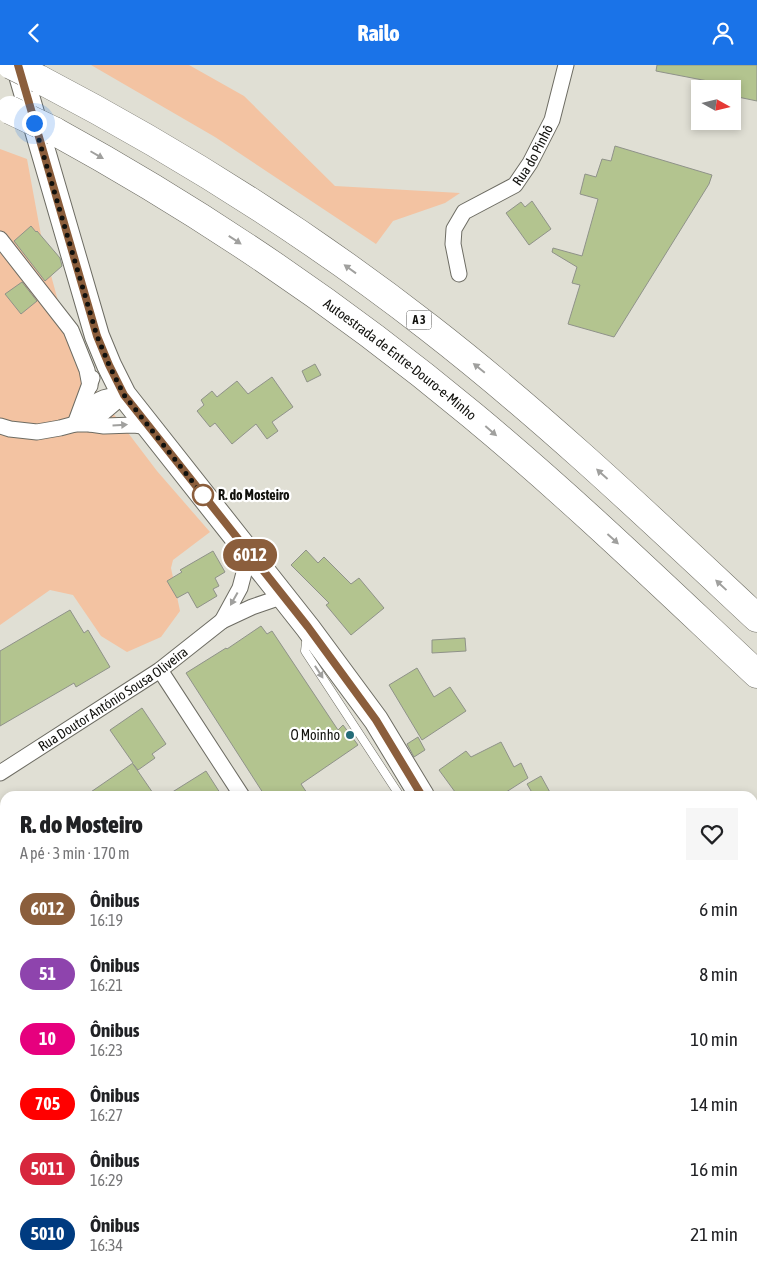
<!DOCTYPE html>
<html lang="pt">
<head>
<meta charset="utf-8">
<style>
	:root { --surface:#fff; --page:#f6f6f6; --text:#202124; --muted:#757577; --accent:#1a73e8 }
	body { margin:0; font-family:"Asap Condensed",sans-serif; background:var(--page); color:var(--text); height:100vh; display:flex; flex-direction:column; font-size:19px; white-space:nowrap }
	* { box-sizing:border-box; margin:0 }
	p { font-size:16px; color:var(--muted) }
	.icon { flex:none; width:28px; height:28px; fill:none; stroke:currentColor; stroke-width:2; stroke-linecap:round; stroke-linejoin:round }
	.map { position:relative; flex:1; overflow:hidden }
	.drawer { position:absolute; left:0px; top:726px; width:758px; height:486px; display:flex; flex-direction:column; background:var(--surface); border-radius:15px 15px 0 0; box-shadow:0 2px 8px #0003 }
	.drawer>* { flex:none }
	.badge { padding:0 10px; border-radius:16px; font-size:18px; line-height:32px }
	.needle { width:32px; rotate:98deg }
	.controls { position:absolute; left:691px; top:15px; display:grid; gap:10px }
	.controls a { display:grid; place-items:center; width:50px; height:50px; border-radius:0px; background:var(--surface); box-shadow:0 2px 8px #0003; font-size:25px }
	.you { position:absolute; width:25px; height:25px; margin:-12px; border:4px solid #fff; border-radius:50%; background:#1a73e8; box-shadow:0 0 0 8px #1a73e833 }
	.map>.badge { position:absolute; translate:-50% -50%; box-shadow:0 0 0 2px #fff }
	.round { display:grid; place-items:center; flex:none; width:52px; height:52px; border-radius:0px; background:var(--page) }
	.head { display:flex; align-items:center; justify-content:space-between; height:85px; padding:0 20px }
	h1 { font-size:24px; font-weight:800; line-height:38px }
	ul { padding:0; list-style:none }
	li { display:flex; align-items:center; gap:15px; height:65px; padding:0 20px }
	li div { flex:1 }
	li b { display:block; font-size:19px }
	li em { font-style:normal }
	li .badge { min-width:55px; font-weight:700; text-align:center }
	header { display:flex; justify-content:space-between; align-items:center; height:65px; padding:0 20px; background:var(--accent); color:#fff; font-size:22px; font-weight:800 }
	.map>svg:first-child { display:block }
	.green { fill:#f3c3a2 }
	.building { fill:#b3c48f; stroke:#8f9289 }
	.lines { fill:none; stroke-linecap:round; stroke-linejoin:round }
	.service-casing { stroke:#6d6c63; stroke-width:9 }
	.minor-casing { stroke:#6d6c63; stroke-width:17 }
	.primary-casing { stroke:#6d6c63; stroke-width:26 }
	.motorway-casing { stroke:#6d6c63; stroke-width:29 }
	.path { stroke:#99988f; stroke-width:3; stroke-dasharray:4 2.5; stroke-linecap:butt }
	.service { stroke:#fff; stroke-width:8 }
	.minor { stroke:#fff; stroke-width:15 }
	.primary { stroke:#fff; stroke-width:24 }
	.motorway { stroke:#fff; stroke-width:28 }
	.motorway-bridge-casing { stroke:#6d6c63; stroke-width:29; stroke-linecap:butt }
	.motorway-bridge { stroke:#fff; stroke-width:28 }
	.oneway { fill:#a0a09e }
	.line-casing { stroke:#fff; stroke-width:11 }
	.line { stroke:#8b5e3c; stroke-width:8 }
	.walk { stroke:#11110d; stroke-width:5; stroke-dasharray:0 9 }
	.stop-dot { fill:#fff; stroke:#8b5e3c; stroke-width:2.5 }
	.poi-dot { fill:#246c78; stroke:#fff; stroke-width:2 }
	.labels { text-anchor:middle; dominant-baseline:central; stroke-width:4.5; stroke-linejoin:round; paint-order:stroke }
	.shield { fill:#fff; stroke:#585856; stroke-width:1 }
	.shield-label { font-size:12px; font-weight:bold; fill:#11110d }
	.street-label { font-size:14px; fill:#11110d; stroke:#fff }
	.stop-label { font-size:14px; font-weight:bold; fill:#11110d; stroke:#fff; text-anchor:start }
	.poi-label { font-size:14px; fill:#11110d; stroke:#fff; text-anchor:end }
</style>
</head>
<body>
<header><svg class="icon" aria-label="back" viewBox="0 0 24 24"><path d="M15 5l-7 7 7 7"/></svg>Railo<svg class="icon" aria-label="person" viewBox="0 0 24 24"><circle cx="12" cy="8" r="4"/><path d="M4 21q1-7 8-7t8 7"/></svg></header>
<div class="map">
<svg width="757" height="1212" viewBox="0 0 757 1212">
	<rect width="100%" height="100%" fill="#e0dfd4"/>
	<path class="green" d="M 91,0 L 189,0 L 244,31 L 335,121 L 460,128 L 445,138 L 393,156 L 376,179 L 215,72 Z
		M 0,84 L 27,94 L 43,181 L 75,298 L 157,406 L 210,467 L 173,495 L 171,503 L 180,546 L 161,572 L 127,587 L 101,571 L 73,530 L 50,525 L 0,560 Z
		M 5,835 L 5,1208 L 318,1208 L 320,1212 L 0,1212 L 0,839 Z
		M 647,1208 L 708,1208 L 707,1212 L 655,1212 Z"/>
	<path class="building" d="M 657,0 L 757,0 L 757,36 L 738,32 L 739,22 L 656,6 Z
		M 615,81 L 712,110 L 709,119 L 614,272 L 568,259 L 580,220 L 572,218 L 577,202 L 552,187 L 553,183 L 582,191 L 598,134 L 580,129 L 585,109 L 596,112 L 602,94 L 611,96 Z
		M 532,136 L 551,164 L 529,180 L 506,148 L 521,137 L 525,142 Z
		M 31,161 L 36,167 L 37,166 L 60,193 L 62,201 L 45,216 L 14,176 Z
		M 22,217 L 37,236 L 21,249 L 5,229 Z
		M 315,299 L 321,310 L 307,317 L 302,306 Z
		M 272,312 L 293,342 L 272,357 L 278,366 L 267,374 L 256,359 L 232,379 L 215,358 L 210,362 L 197,346 L 204,340 L 201,335 L 212,326 L 217,332 L 237,316 L 248,329 Z
		M 306,485 L 318,498 L 324,492 L 351,519 L 359,513 L 384,543 L 351,570 L 326,540 L 329,538 L 291,500 Z
		M 213,486 L 225,507 L 215,513 L 219,521 L 213,524 L 217,531 L 197,543 L 188,527 L 177,533 L 167,516 L 182,507 L 180,505 Z
		M 70,545 L 84,568 L 88,565 L 110,602 L 76,622 L 74,618 L 0,661 L 0,586 Z
		M 261,561 L 267,569 L 272,566 L 338,665 L 343,660 L 358,680 L 301,719 L 309,731 L 265,731 L 186,608 L 226,583 L 227,584 Z
		M 465,573 L 466,586 L 432,588 L 432,575 Z
		M 417,603 L 434,632 L 450,622 L 466,646 L 422,675 L 389,620 Z
		M 142,643 L 166,679 L 152,689 L 155,693 L 138,705 L 133,699 L 155,731 L 85,731 L 133,698 L 110,665 Z
		M 418,672 L 425,685 L 414,692 L 407,679 Z
		M 501,677 L 514,702 L 521,698 L 528,713 L 500,731 L 458,731 L 439,705 L 466,686 L 471,692 Z
		M 206,706 L 222,731 L 166,731 Z
		M 541,711 L 552,731 L 534,731 L 527,719 Z"/>
	<g class="lines">
		<g class="service-casing">
			<path id="service" d="M 307,569 L 305,586 L 400,731
				M 0,797 L 5,804
				M 0,821 L 5,818"/>
		</g>
		<g class="minor-casing">
			<g id="minor">
				<path d="M 0,174 L 71,265 L 87,305 L 90,321"/>
				<path id="s1" d="M 459,209 L 453,179 L 454,164 L 464,147 L 515,120 L 530,98 L 552,55 L 566,0"/>
				<path d="M 81,352 C 95,335 102,330 124,330"/>
				<path d="M 75,359 L 92,313"/>
				<path d="M 90,359 L 124,330"/>
				<path d="M 0,361 L 10,364 L 37,367 L 60,363 L 75,359 L 90,359 L 104,361 L 134,360 L 150,362"/>
				<path d="M 249,489 L 240,523 L 222,556 L 252,542 L 284,531"/>
				<path d="M 160,605 L 242,731"/>
				<path id="s2" d="M 0,708 L 160,605 L 222,556"/>
			</g>
		</g>
		<g class="primary-casing">
			<path id="primary" d="M 18,0 L 97,271 L 109,300 L 124,330 L 308,563 L 376,655 L 422,731
				M 752,1123 L 757,1127"/>
		</g>
		<g class="motorway-casing">
			<g id="motorway">
				<path d="M 39,14 C 175,85 306,167 428,262 C 544,352 650,453 757,553"/>
				<path id="s3" d="M 54,66 C 202,147 342,242 472,350 C 571,432 663,521 757,609"/>
			</g>
		</g>
		<path class="path" d="M 0,971 L 5,970
			M 754,1185 L 757,1178
			M 715,1212 L 716,1208"/>
		<use href="#service" class="service"/>
		<use href="#minor" class="minor"/>
		<use href="#primary" class="primary"/>
		<use href="#motorway" class="motorway"/>
		<g class="motorway-bridge-casing">
			<path id="motorway-bridge" d="M 11,0 L 39,14
				M 10,45 L 54,66"/>
		</g>
		<use href="#motorway-bridge" class="motorway-bridge"/>
	</g>
	<defs><path id="oneway-solid" d="M-6-.8H1V-3.2L6.5 0L1 3.2V.8H-6Z" transform="scale(1.25)"/></defs>
	<g class="oneway">
		<use href="#oneway-solid" transform="translate(97 90) rotate(30)"/>
		<use href="#oneway-solid" transform="translate(235 175) rotate(33)"/>
		<use href="#oneway-solid" transform="translate(350 204) rotate(-144)"/>
		<use href="#oneway-solid" transform="translate(479 303) rotate(-141)"/>
		<use href="#oneway-solid" transform="translate(120 360) rotate(-4)"/>
		<use href="#oneway-solid" transform="translate(491 366) rotate(41)"/>
		<use href="#oneway-solid" transform="translate(602 409) rotate(-138)"/>
		<use href="#oneway-solid" transform="translate(613 474) rotate(42)"/>
		<use href="#oneway-solid" transform="translate(721 520) rotate(-137)"/>
		<use href="#oneway-solid" transform="translate(234 534) rotate(119)"/>
		<use href="#oneway-solid" transform="translate(319 607) rotate(57)"/>
	</g>
	<g class="lines">
		<g class="line-casing">
			<path id="line" d="M 18,0 L 97,271 L 109,300 L 124,330 L 308,562 L 376,655 L 422,731"/>
		</g>
		<use href="#line" class="line"/>
		<path class="walk" d="M 34,58 L 97,271 L 109,300 L 124,330 L 203,430"/>
	</g>
	<circle class="stop-dot" cx="203" cy="430" r="10"/>
	<circle class="poi-dot" cx="350" cy="670" r="5"/>
	<g class="labels">
		<rect class="shield" x="406.5" y="245.5" width="25" height="19" rx="4"/>
		<g class="shield-label">
			<text x="419" y="255">A 3</text>
		</g>
		<g class="street-label">
			<text stroke="none"><textPath href="#s1" startOffset="158">Rua do Pinhô</textPath></text>
			<text stroke="none"><textPath href="#s3" startOffset="415">Autoestrada de Entre-Douro-e-Minho</textPath></text>
			<text stroke="none"><textPath href="#s2" startOffset="135">Rua Doutor António Sousa Oliveira</textPath></text>
		</g>
		<g class="stop-label">
			<text x="218" y="430">R. do Mosteiro</text>
		</g>
		<g class="poi-label">
			<text x="340" y="670">O Moinho</text>
		</g>
	</g>
</svg>
<div class="controls">
<a><svg class="needle" viewBox="-14 -14 28 28"><path d="M0-13l5 13h-10z" fill="#e53935"/><path d="M0 13l5-13h-10z" fill="#757577"/></svg></a>
</div>
<div class="you" style="left:34px;top:58px"></div>
<b class="badge" style="left:250px;top:490px;background:#8b5e3c;color:#fff">6012</b>
<section class="drawer">
<div class="head"><div><h1>R. do Mosteiro</h1><p>A pé · 3 min · 170 m</p></div><a class="round"><svg class="icon" aria-label="heart" viewBox="0 0 24 24"><path d="M12 20l-8-8c-3-5 5-10 8-4 3-6 11-1 8 4z"/></svg></a></div>
<ul>
<li><span class="badge" style="background:#8b5e3c;color:#fff">6012</span><div><b>Ônibus</b><p>16:19</p></div><em>6 min</em></li>
<li><span class="badge" style="background:#8e44ad;color:#fff">51</span><div><b>Ônibus</b><p>16:21</p></div><em>8 min</em></li>
<li><span class="badge" style="background:#e6007e;color:#fff">10</span><div><b>Ônibus</b><p>16:23</p></div><em>10 min</em></li>
<li><span class="badge" style="background:#f00;color:#fff">705</span><div><b>Ônibus</b><p>16:27</p></div><em>14 min</em></li>
<li><span class="badge" style="background:#d7263d;color:#fff">5011</span><div><b>Ônibus</b><p>16:29</p></div><em>16 min</em></li>
<li><span class="badge" style="background:#003b80;color:#fff">5010</span><div><b>Ônibus</b><p>16:34</p></div><em>21 min</em></li>
</ul>
</section>
</div>
</body>
</html>
